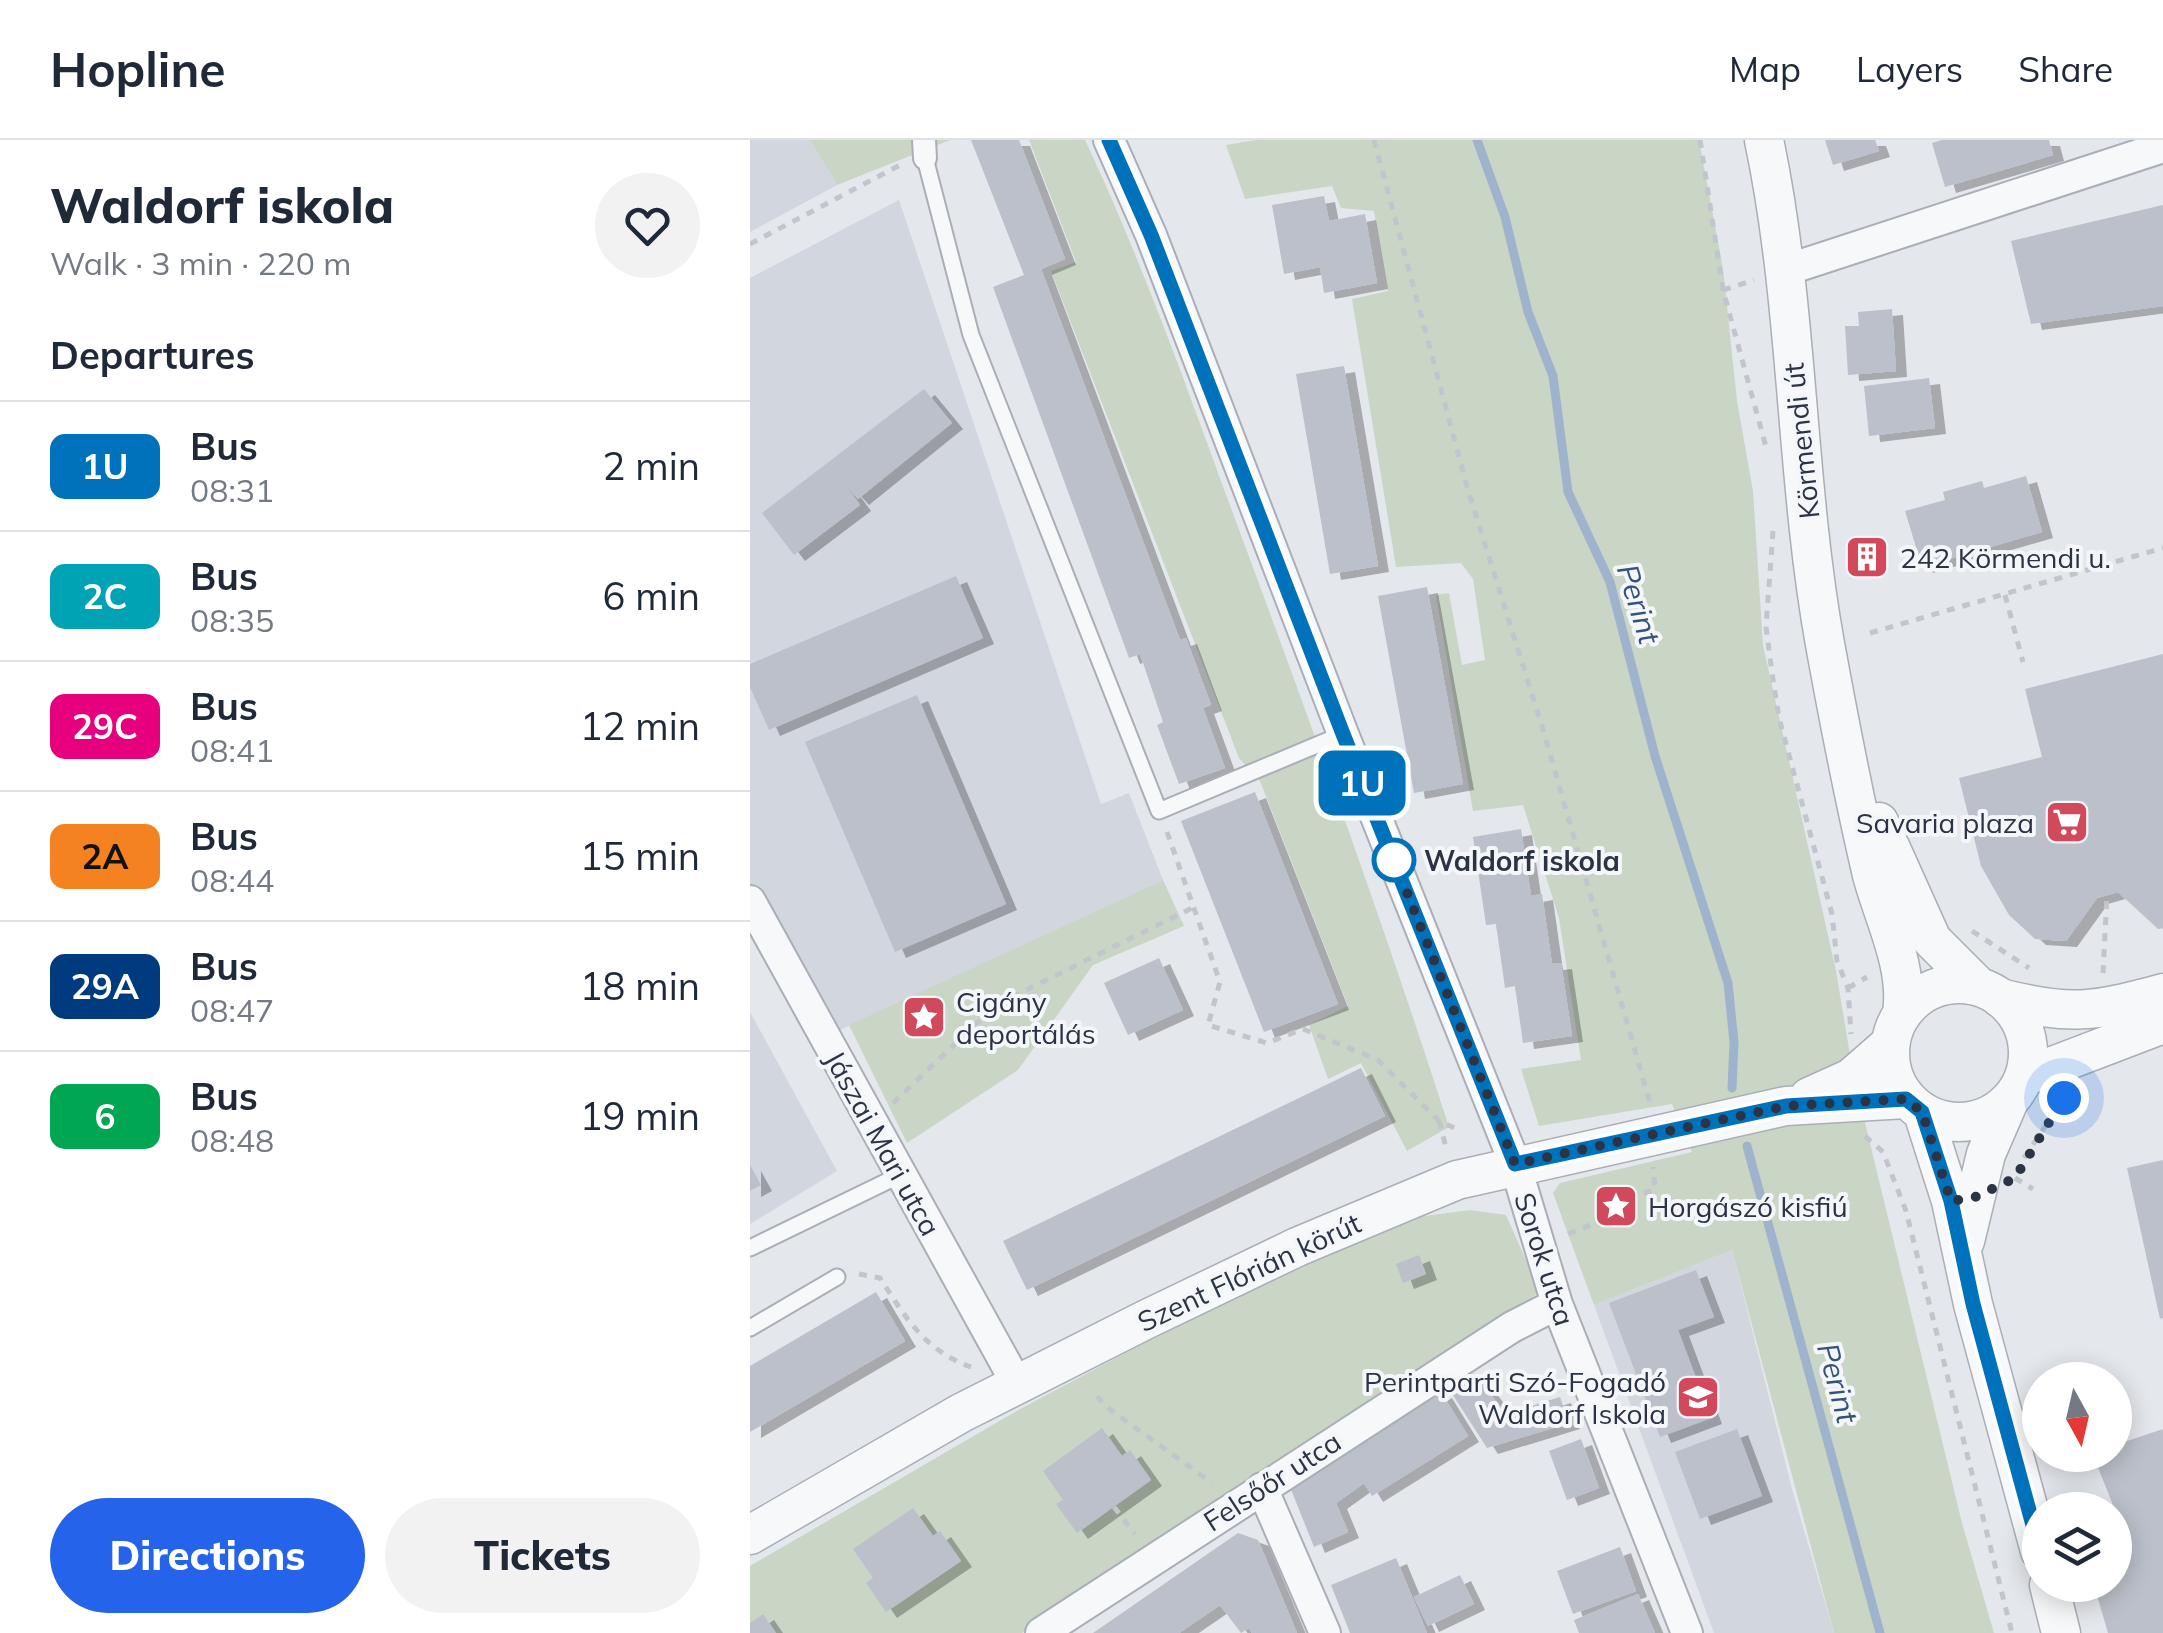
<!DOCTYPE html>
<html lang="en">
<head>
<meta charset="utf-8">
<style>
	:root { --surface:#fff; --page:#f2f2f3; --text:#1f2937; --muted:#747a83; --line:#e0e1e3; --accent:#2563eb }
	body { margin:0; font-family:Mulish,sans-serif; background:var(--page); color:var(--text); height:100vh; display:flex; flex-direction:column; font-size:38px; white-space:nowrap }
	* { box-sizing:border-box; margin:0 }
	p { font-size:32px; color:var(--muted) }
	.icon { flex:none; width:55px; height:55px; fill:none; stroke:currentColor; stroke-width:2; stroke-linecap:round; stroke-linejoin:round }
	.map { position:relative; flex:1; overflow:hidden }
	.details { display:flex; flex-direction:column; background:var(--surface); width:750px }
	.details>* { flex:none }
	.badge { padding:0 20px; border-radius:15px; font-size:35px; line-height:65px }
	.needle { width:65px; rotate:172deg }
	.buttons { position:absolute; left:1272px; top:1222px; display:grid; gap:20px }
	.buttons a { display:grid; place-items:center; width:110px; height:110px; border-radius:50%; background:var(--surface); box-shadow:0 5px 25px #0003; font-size:50px }
	.you { position:absolute; width:50px; height:50px; margin:-25px; border:8px solid #fff; border-radius:50%; background:#1a73e8; box-shadow:0 0 0 15px #1a73e833 }
	.map>.badge { position:absolute; translate:-50% -50%; box-shadow:0 0 0 5px #fff }
	h2 { padding:0 50px; font-size:38px; line-height:90px }
	.round { display:grid; place-items:center; flex:none; width:105px; height:105px; border-radius:52px; background:var(--page) }
	.head { display:flex; align-items:center; justify-content:space-between; height:170px; padding:0 50px }
	h1 { font-size:48px; font-weight:800; line-height:75px }
	.button { display:flex; gap:20px; margin-top:auto; padding:20px 50px }
	.button a { flex:1; height:115px; border-radius:60px; background:var(--accent); color:#fff; font-size:40px; font-weight:800; line-height:115px; text-align:center }
	.button a+a { background:var(--page); color:var(--text) }
	ul { padding:0; list-style:none }
	li { display:flex; align-items:center; gap:30px; height:130px; padding:0 50px; border-top:2px solid var(--line) }
	li div { flex:1 }
	li b { display:block; font-size:38px }
	li em { font-style:normal }
	li .badge { min-width:110px; font-weight:700; text-align:center }
	header { display:flex; align-items:center; gap:60px; box-sizing:border-box; height:140px; padding:0 50px; background:var(--surface); border-bottom:2px solid var(--line) }
	header strong { font-size:48px }
	nav { display:flex; gap:55px; margin-inline-start:auto; font-size:35px }
	main { display:flex; flex:1; min-height:0 }
	.map>svg:first-child { display:block }
	.built { fill:#d2d6de }
	.green { fill:#c9d6c5 }
	.lines { fill:none; stroke-linecap:round; stroke-linejoin:round }
	.stream { stroke:#9fb4cc; stroke-width:9 }
	.building { fill:#bbc0ca; filter:url(#shadow) }
	.service-casing { stroke:#a9aeb7; stroke-width:19 }
	.pedestrian-casing { stroke:#a9aeb7; stroke-width:26 }
	.minor-casing { stroke:#a9aeb7; stroke-width:34 }
	.tertiary-casing { stroke:#a9aeb7; stroke-width:41 }
	.path { stroke:#c2c5cb; stroke-width:5; stroke-dasharray:8 8; stroke-linecap:butt }
	.service { stroke:#f7f8fa; stroke-width:15 }
	.pedestrian { stroke:#f7f8fa; stroke-width:22 }
	.minor { stroke:#f7f8fa; stroke-width:30 }
	.tertiary { stroke:#f7f8fa; stroke-width:38 }
	.line-casing { stroke:#fff; stroke-width:22 }
	.line { stroke:#0072bc; stroke-width:15 }
	.walk { stroke:#2b3445; stroke-width:10; stroke-dasharray:0 18 }
	.stop-dot { fill:#fff; stroke:#0072bc; stroke-width:5 }
	.labels { text-anchor:middle; dominant-baseline:central; stroke-width:8; stroke-linejoin:round; paint-order:stroke }
	.street-label { font-size:28px; fill:#2b3445; stroke:#f4f6f9 }
	.poi-label { font-size:28px; fill:#2b3445; stroke:#f4f6f9; text-anchor:start }
	.stop-label { font-size:28px; font-weight:bold; fill:#2b3445; stroke:#f4f6f9; text-anchor:start }
	.water-label { font-size:30px; font-style:italic; fill:#34527a; stroke:#f4f6f9 }
</style>
</head>
<body>
<header>
<strong>Hopline</strong>
<nav><a>Map</a><a>Layers</a><a>Share</a></nav>
</header>
<main>
<section class="details">
<div class="head"><div><h1>Waldorf iskola</h1><p>Walk · 3 min · 220 m</p></div><a class="round"><svg class="icon" aria-label="heart" viewBox="0 0 24 24"><path d="M12 20l-8-8c-3-5 5-10 8-4 3-6 11-1 8 4z"/></svg></a></div>
<h2>Departures</h2>
<ul>
<li><span class="badge" style="background:#0072bc;color:#fff">1U</span><div><b>Bus</b><p>08:31</p></div><em>2 min</em></li>
<li><span class="badge" style="background:#00a3b4;color:#fff">2C</span><div><b>Bus</b><p>08:35</p></div><em>6 min</em></li>
<li><span class="badge" style="background:#e6007e;color:#fff">29C</span><div><b>Bus</b><p>08:41</p></div><em>12 min</em></li>
<li><span class="badge" style="background:#f58220;color:#111">2A</span><div><b>Bus</b><p>08:44</p></div><em>15 min</em></li>
<li><span class="badge" style="background:#003b80;color:#fff">29A</span><div><b>Bus</b><p>08:47</p></div><em>18 min</em></li>
<li><span class="badge" style="background:#00a651;color:#fff">6</span><div><b>Bus</b><p>08:48</p></div><em>19 min</em></li>
</ul>
<div class="button"><a>Directions</a><a>Tickets</a></div>
</section>
<div class="map">
<svg width="1413" height="1493" viewBox="0 0 1413 1493">
	<defs>
		<filter id="shadow"><feDropShadow dx="11" dy="6" stdDeviation="0" flood-color="#0004"/></filter>
	</defs>
	<rect width="100%" height="100%" fill="#e4e7ec"/>
	<path class="built" d="M 0,0 L 60,0 L 87,45 L 0,92 Z
		M 149,60 L 351,664 L 379,653 L 413,740 L 75,897 L 0,779 L 0,138 Z
		M 0,872 L 87,1031 L 0,1084 Z
		M 982,1110 L 1042,1349 L 1084,1493 L 964,1493 L 844,1165 Z"/>
	<path class="green" d="M 60,0 L 200,0 L 87,45 Z
		M 279,0 L 335,0 C 394,125 440,257 488,387 C 562,586 634,785 699,987 L 657,1011 L 611,923 L 578,939 L 559,885 L 598,866 L 510,641 L 489,618 L 301,131 L 326,122 Z
		M 506,0 L 949,0 L 973,129 L 987,261 L 1003,351 L 1013,505 L 1086,831 L 1103,933 L 1212,1383 L 1244,1493 L 1084,1493 L 982,1110 L 844,1165 L 803,1053 L 810,1043 L 942,1012 L 922,964 L 789,986 L 771,929 L 831,920 L 809,778 L 773,665 L 723,671 L 686,455 L 699,453 L 712,525 L 735,520 L 723,439 L 711,423 L 646,427 L 602,159 L 638,151 L 624,71 L 591,68 L 582,46 L 495,59 L 476,5 Z
		M 413,740 L 434,786 L 343,825 L 268,930 L 157,1003 L 99,885 Z
		M 720,1070 L 756,1075 L 790,1152 L 474,1355 L 272,1493 L 0,1493 L 0,1426 L 272,1268 L 494,1150 L 667,1077 Z"/>
	<g class="lines">
		<path class="stream" d="M 727,0 L 755,77 L 778,172 L 803,236 L 818,352 L 860,442 L 905,616 L 978,843 L 984,902 L 982,948
			M 997,1006 L 1130,1493"/>
	</g>
	<path class="building" d="M 221,0 L 269,0 L 315,119 L 291,129 L 430,500 L 436,498 L 461,565 L 453,568 L 475,628 L 429,644 L 407,585 L 413,582 L 390,514 L 379,518 L 243,147 L 274,135 Z
		M 1075,0 L 1125,0 L 1129,11 L 1083,25 Z
		M 1192,0 L 1299,0 L 1303,15 L 1195,47 L 1182,3 Z
		M 574,56 L 579,81 L 615,74 L 627,143 L 574,153 L 570,127 L 534,134 L 522,65 Z
		M 1413,65 L 1413,166 L 1281,184 L 1261,101 Z
		M 1142,169 L 1146,231 L 1098,235 L 1095,186 L 1109,186 L 1108,172 Z
		M 594,226 L 628,426 L 580,434 L 546,234 Z
		M 1179,238 L 1185,288 L 1119,296 L 1114,246 Z
		M 174,249 L 202,283 L 108,359 L 96,346 L 110,365 L 44,415 L 12,373 Z
		M 1276,336 L 1292,392 L 1172,427 L 1155,371 L 1195,360 L 1193,352 L 1232,341 L 1234,348 Z
		M 1120,409 L 1122,424 L 1113,425 L 1111,410 Z
		M 206,436 L 233,498 L 19,590 L 0,547 L 0,524 Z
		M 677,447 L 713,644 L 664,653 L 628,456 Z
		M 1413,514 L 1413,788 L 1408,789 L 1368,752 L 1347,758 L 1316,801 L 1285,799 L 1259,775 L 1231,726 L 1209,638 L 1292,617 L 1275,549 Z
		M 167,555 L 256,764 L 145,812 L 55,602 Z
		M 505,652 L 588,864 L 514,892 L 431,681 Z
		M 771,689 L 781,756 L 792,754 L 802,824 L 811,823 L 822,896 L 773,903 L 765,846 L 755,848 L 746,784 L 736,785 L 723,697 Z
		M 409,818 L 433,870 L 378,895 L 354,843 Z
		M 611,928 L 635,976 L 277,1150 L 253,1101 Z
		M 1413,1020 L 1413,1178 L 1410,1179 L 1377,1028 Z
		M 0,1025 L 11,1045 L 0,1051 Z
		M 669,1115 L 676,1134 L 653,1143 L 646,1124 Z
		M 946,1130 L 964,1177 L 928,1190 L 961,1278 L 910,1297 L 859,1163 Z
		M 126,1152 L 155,1201 L 0,1292 L 0,1226 Z
		M 724,1233 L 756,1274 L 810,1257 L 819,1283 L 737,1308 L 699,1249 Z
		M 691,1252 L 718,1296 L 622,1356 L 614,1343 L 586,1363 L 598,1392 L 564,1407 L 540,1347 Z
		M 352,1288 L 372,1316 L 380,1310 L 401,1340 L 327,1393 L 306,1364 L 313,1360 L 293,1331 Z
		M 987,1289 L 1012,1356 L 950,1379 L 925,1312 Z
		M 1413,1289 L 1413,1493 L 1358,1493 L 1344,1445 L 1365,1445 L 1365,1370 L 1343,1315 L 1365,1315 L 1365,1305 Z
		M 831,1299 L 849,1348 L 817,1360 L 799,1311 Z
		M 163,1368 L 183,1396 L 190,1391 L 211,1421 L 136,1472 L 116,1443 L 123,1438 L 103,1409 Z
		M 488,1393 L 508,1400 L 547,1493 L 502,1493 L 499,1488 L 491,1493 L 470,1465 L 429,1493 L 343,1493 Z
		M 870,1407 L 886,1451 L 823,1474 L 807,1431 Z
		M 646,1418 L 677,1493 L 600,1493 L 581,1445 Z
		M 710,1435 L 724,1464 L 678,1486 L 664,1457 Z
		M 888,1454 L 905,1493 L 829,1493 L 824,1480 Z
		M 13,1474 L 26,1493 L 0,1493 L 0,1483 Z"/>
	<g class="lines">
		<g class="service-casing">
			<path id="service" d="M 175,18 L 221,195 L 409,671 L 593,594
				M 0,1108 L 148,1036
				M 0,1188 L 87,1137"/>
		</g>
		<g class="pedestrian-casing">
			<path id="pedestrian" d="M 174,0 L 175,18"/>
		</g>
		<g class="minor-casing">
			<path id="minor" d="M 359,0 L 401,95 L 593,594 L 765,1024 L 807,1164 L 937,1493
				M 1033,131 L 1413,7
				M 0,761 L 267,1244
				M 512,1348 L 575,1493
				M 291,1493 L 762,1187 L 807,1164"/>
		</g>
		<g class="tertiary-casing">
			<path id="tertiary" d="M 1014,0 C 1049,166 1045,338 1075,504 C 1089,581 1104,658 1122,735 C 1134,780 1159,826 1152,874
				M 1129,682 L 1182,800 L 1229,847
				M1140 913a69 69 0 1 1 138 0a69 69 0 1 1-138 0Z
				M 1250,858 C 1321,876 1343,872 1413,853
				M 1274,937 L 1413,884
				M 1059,957 L 1101,938 L 1140,904
				M 1173,973 L 1201,1061 L 1223,1164 L 1290,1411
				M 1215,1101 L 1236,1014 L 1259,961
				M 0,1395 L 211,1273 L 395,1180 L 547,1107 L 707,1040 L 1036,966 L 1156,959
				M 1299,1445 L 1311,1493"/>
		</g>
		<path class="path" d="M 624,0 L 718,350 L 794,593 L 900,963
			M 950,0 L 973,150 L 1016,307
			M 0,104 L 152,24
			M 973,150 L 1004,140
			M 1023,391 L 1016,487 L 1022,533 L 1029,578 L 1082,774 L 1087,821 L 1098,848 L 1101,894
			M 1255,455 L 1273,522
			M 1120,493 L 1413,408
			M 417,692 L 470,842 L 458,885 L 517,903 L 553,889 L 628,920 L 689,981 L 707,989
			M 1222,791 L 1279,828
			M 1353,833 L 1357,755
			M 1098,848 L 1117,837
			M 143,963 L 246,865 L 444,767
			M 689,981 L 697,1011
			M 1115,996 L 1133,1012 L 1156,1071 L 1262,1493
			M 1274,1018 L 1313,960
			M 1265,1038 L 1283,1049
			M 853,1076 L 864,1064 L 905,1049 L 903,1027
			M 818,1094 L 868,1074 L 886,1061
			M 109,1134 L 130,1138 C 156,1178 174,1210 221,1227
			M 347,1256 L 354,1265 L 462,1343
			M 364,1367 L 385,1394"/>
		<use href="#service" class="service"/>
		<use href="#pedestrian" class="pedestrian"/>
		<use href="#minor" class="minor"/>
		<use href="#tertiary" class="tertiary"/>
	</g>
	<g class="lines">
		<g class="line-casing">
			<path id="line" d="M 359,0 L 401,95 L 593,594 L 765,1024 L 1036,966 L 1156,959 L 1172,972 L 1201,1061 L 1223,1164 L 1290,1411"/>
		</g>
		<use href="#line" class="line"/>
		<path class="walk" d="M 644,720 L 765,1024 L 1036,966 L 1156,959 L 1172,972 L 1201,1061 L 1223,1058 L 1265,1038 L 1314,958"/>
	</g>
	<defs>
		<g id="building-square" transform="scale(2.25)"><rect x="-9" y="-9" width="18" height="18" rx="4" fill="#d1495b" stroke="#f4f6f9"/><path d="M-4-6H4V6H1V3H-1V6H-4ZM-2.5-4.3h1.7v1.8h-1.7ZM.8-4.3h1.7v1.8H.8ZM-2.5-1h1.7V.8h-1.7ZM.8-1h1.7V.8H.8Z" fill="#fff"/></g>
		<g id="supermarket-square" transform="scale(2.25)"><rect x="-9" y="-9" width="18" height="18" rx="4" fill="#d1495b" stroke="#f4f6f9"/><path d="M-6-5.5h2.5l.6 2H6L4.5 2H-2.5L-4.4-4H-6ZM-1.5 3.2a1.3 1.3 0 1 0 .1 0ZM3 3.2a1.3 1.3 0 1 0 .1 0Z" fill="#fff"/></g>
		<g id="sight-square" transform="scale(2.25)"><rect x="-9" y="-9" width="18" height="18" rx="4" fill="#d1495b" stroke="#f4f6f9"/><path d="M0-6L1.8-2.2L6-1.7L2.9 1.2L3.7 5.4L0 3.3L-3.7 5.4L-2.9 1.2L-6-1.7L-1.8-2.2Z" fill="#fff"/></g>
		<g id="school-square" transform="scale(2.25)"><rect x="-9" y="-9" width="18" height="18" rx="4" fill="#d1495b" stroke="#f4f6f9"/><path d="M0-5L7-2L0 1L-7-2ZM-4 1L0 2.5L4 1V4Q0 6-4 4Z" fill="#fff"/></g>
	</defs>
	<g fill-rule="evenodd">
		<use href="#building-square" x="1117" y="417"/>
		<use href="#supermarket-square" x="1317" y="682"/>
		<use href="#sight-square" x="174" y="877"/>
		<use href="#sight-square" x="866" y="1066"/>
		<use href="#school-square" x="948" y="1257"/>
	</g>
	<circle class="stop-dot" cx="644" cy="720" r="20"/>
	<g class="labels">
		<g class="street-label">
			<text transform="translate(1051 301) rotate(-96)">Körmendi út</text>
			<text transform="translate(133 1003) rotate(61)">Jászai Mari utca</text>
			<text transform="translate(795 1119) rotate(72)">Sorok utca</text>
			<text transform="translate(499 1132) rotate(-25)">Szent Flórián körút</text>
			<text transform="translate(522 1341) rotate(-33)">Felsőőr utca</text>
		</g>
		<g class="poi-label">
			<text x="1150" y="417">242 Körmendi u.</text>
			<text x="1284" y="682" text-anchor="end">Savaria plaza</text>
			<text x="206" y="861">Cigány<tspan x="206" dy="32">deportálás</tspan></text>
			<text x="898" y="1066">Horgászó kisfiú</text>
			<text x="916" y="1241" text-anchor="end">Perintparti Szó-Fogadó<tspan x="916" dy="32">Waldorf Iskola</tspan></text>
		</g>
		<g class="stop-label">
			<text x="674" y="720">Waldorf iskola</text>
		</g>
		<g class="water-label">
			<text transform="translate(889 464) rotate(73)">Perint</text>
			<text transform="translate(1088 1243) rotate(75)">Perint</text>
		</g>
	</g>
</svg>
<div class="buttons">
<a><svg class="needle" viewBox="-14 -14 28 28"><path d="M0-13l5 13h-10z" fill="#e53935"/><path d="M0 13l5-13h-10z" fill="#747a83"/></svg></a>
<a><svg class="icon" aria-label="layers" viewBox="0 0 24 24"><path d="M12 4l9 5-9 5-9-5zM3 14l9 5 9-5"/></svg></a>
</div>
<div class="you" style="left:1314px;top:958px"></div>
<b class="badge" style="left:612px;top:643px;background:#0072bc;color:#fff">1U</b>
</div>
</main>
</body>
</html>
